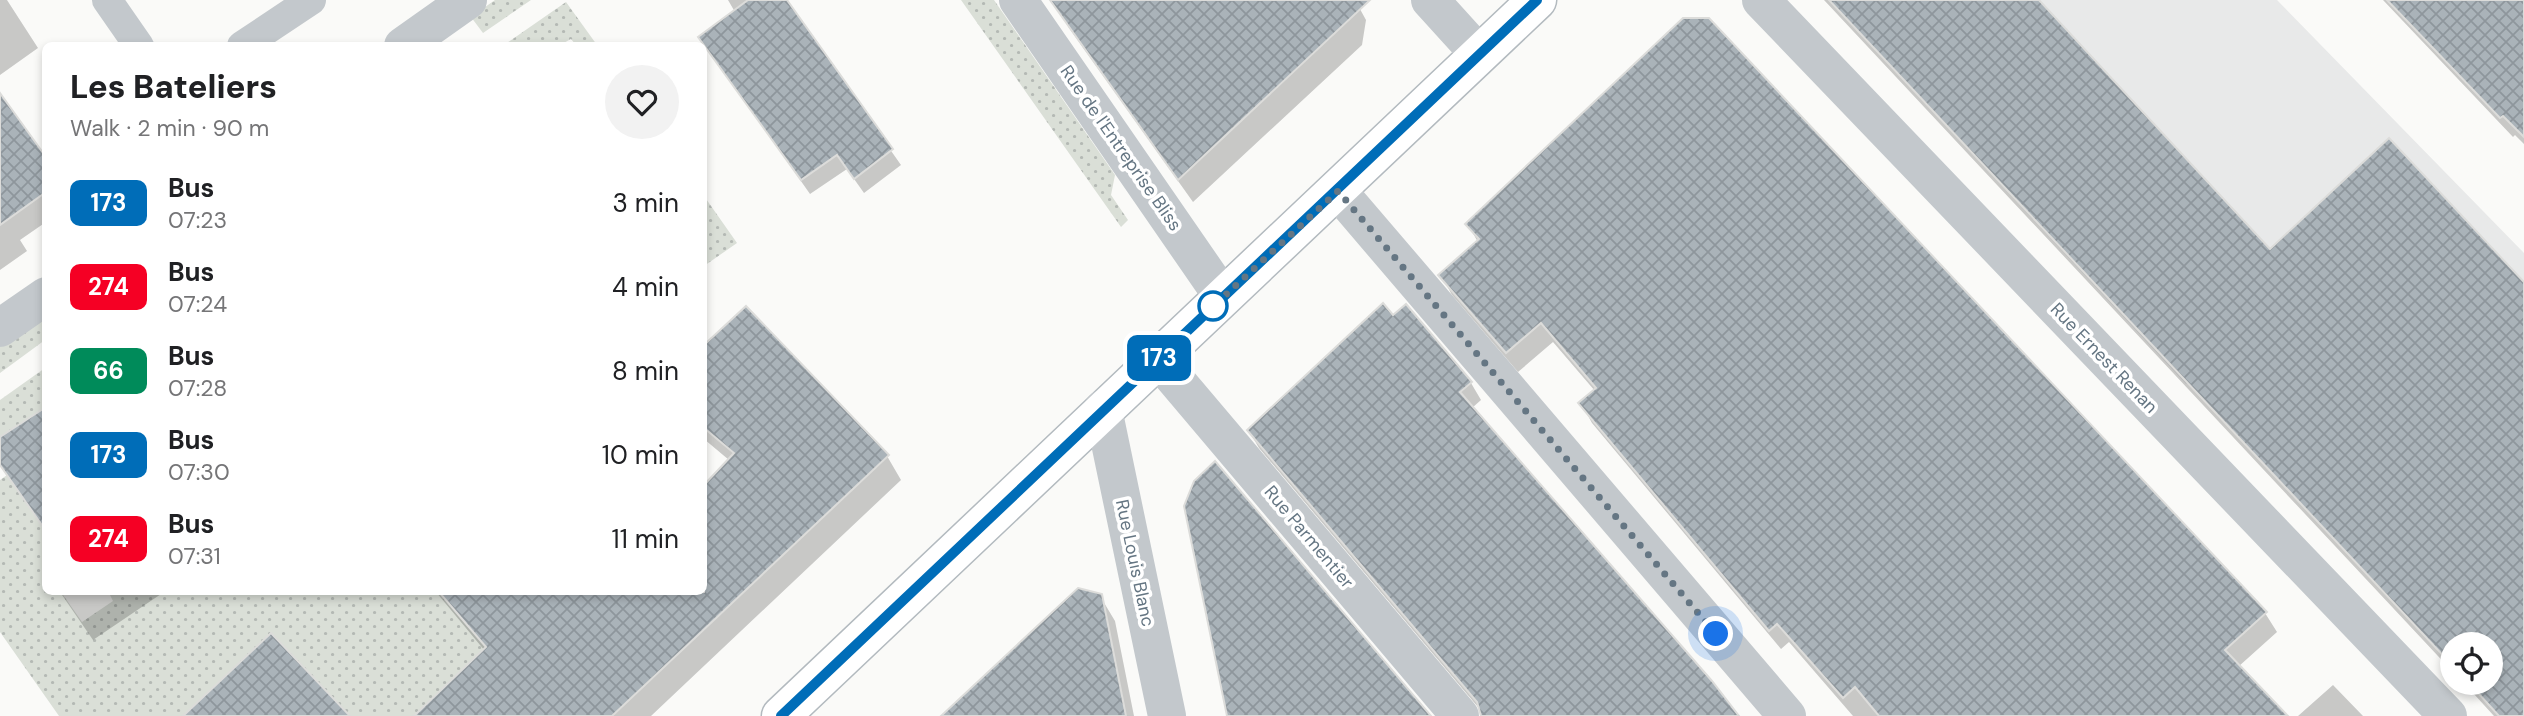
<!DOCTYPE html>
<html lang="en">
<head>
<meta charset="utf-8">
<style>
	:root { --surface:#fff; --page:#f2f2f2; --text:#202124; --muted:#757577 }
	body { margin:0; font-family:"DM Sans",sans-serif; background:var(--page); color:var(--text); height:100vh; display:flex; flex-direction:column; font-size:26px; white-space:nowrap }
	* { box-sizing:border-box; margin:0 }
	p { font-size:23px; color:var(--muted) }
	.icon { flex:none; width:38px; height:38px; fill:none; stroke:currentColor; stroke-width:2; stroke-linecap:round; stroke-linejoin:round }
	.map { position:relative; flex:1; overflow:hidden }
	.panel { position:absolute; left:42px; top:42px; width:665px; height:553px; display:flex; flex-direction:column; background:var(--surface); border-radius:10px; box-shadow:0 4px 10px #0003 }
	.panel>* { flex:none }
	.badge { padding:0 14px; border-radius:10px; font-size:24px; line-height:46px }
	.buttons { position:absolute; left:2440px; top:632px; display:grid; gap:14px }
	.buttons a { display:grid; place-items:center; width:63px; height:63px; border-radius:50%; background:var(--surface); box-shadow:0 4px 10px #0003; font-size:35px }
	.you { position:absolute; width:35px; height:35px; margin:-18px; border:5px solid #fff; border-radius:50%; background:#1a73e8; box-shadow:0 0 0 10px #1a73e833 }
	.map>.badge { position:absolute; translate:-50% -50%; box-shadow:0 0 0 4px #fff }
	.round { display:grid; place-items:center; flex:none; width:74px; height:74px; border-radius:37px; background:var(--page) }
	.head { display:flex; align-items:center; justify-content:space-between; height:119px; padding:0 28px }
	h1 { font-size:33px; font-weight:800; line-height:52px }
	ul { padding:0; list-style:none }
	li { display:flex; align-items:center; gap:21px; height:84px; padding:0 28px }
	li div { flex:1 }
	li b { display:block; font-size:26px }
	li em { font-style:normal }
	li .badge { min-width:77px; font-weight:700; text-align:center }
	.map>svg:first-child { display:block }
	.built { fill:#e8e9e9 }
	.grass { fill:url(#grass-dots) }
	.shadow { fill:#0003 }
	.building { fill:url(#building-cross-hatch); stroke:#dcdcda; stroke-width:2 }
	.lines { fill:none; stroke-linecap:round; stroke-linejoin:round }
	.secondary-casing { stroke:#b3babf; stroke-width:41 }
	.lane { stroke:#c3c8cc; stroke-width:30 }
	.street { stroke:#c3c8cc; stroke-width:38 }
	.secondary { stroke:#fff; stroke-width:38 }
	.line-casing { stroke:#fff; stroke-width:16 }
	.line { stroke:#006db8; stroke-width:10 }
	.walk { stroke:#657683; stroke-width:7; stroke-dasharray:0 12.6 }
	.stop-dot { fill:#fff; stroke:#006db8; stroke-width:3.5 }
	.labels { text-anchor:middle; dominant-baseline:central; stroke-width:7; stroke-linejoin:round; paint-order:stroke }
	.street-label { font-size:18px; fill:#657683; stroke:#fff }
</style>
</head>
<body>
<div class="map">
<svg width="2524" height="716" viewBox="0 0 2524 716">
	<defs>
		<pattern id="grass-dots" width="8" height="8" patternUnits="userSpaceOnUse" patternTransform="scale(1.75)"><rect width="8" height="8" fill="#dadfd7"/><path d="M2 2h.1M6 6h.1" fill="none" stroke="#b4b9b4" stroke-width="1.8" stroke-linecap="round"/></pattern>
		<pattern id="building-cross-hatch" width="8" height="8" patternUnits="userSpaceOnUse" patternTransform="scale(1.75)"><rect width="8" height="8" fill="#aab3b9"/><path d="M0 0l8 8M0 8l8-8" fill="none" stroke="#8e969c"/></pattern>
	</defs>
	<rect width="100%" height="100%" fill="#fafaf8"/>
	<path class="built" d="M 1829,0 L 2277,0 L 2524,253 L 2524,336 L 2463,567 L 2409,619 L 2354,560 L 2427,489 L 2259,313 L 2186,384 Z"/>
	<path class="grass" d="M 495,0 L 531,0 L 483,33 L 471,17 Z
		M 961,0 L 994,0 L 1115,175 L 1111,195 L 1128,220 L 1121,227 Z
		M 566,2 L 597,45 L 576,45 L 571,39 L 560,45 L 504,45 Z
		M 704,196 L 737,243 L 704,266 Z
		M 45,314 L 45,340 L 0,373 L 0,347 Z
		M 45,368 L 45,407 L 0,437 L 0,400 Z
		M 7,475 L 45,531 L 45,561 L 42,564 L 45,570 L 46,592 L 61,592 L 82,622 L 113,601 L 110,595 L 115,592 L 439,592 L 455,610 L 499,635 L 414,716 L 350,716 L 271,633 L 183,716 L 59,716 L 0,632 L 0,480 Z"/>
	<path class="shadow" d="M 0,0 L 7,0 L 38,48 L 0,75 Z
		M 728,0 L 785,0 L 901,165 L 864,193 L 847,169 L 810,194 L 700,37 L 735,12 Z
		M 1061,0 L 1355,0 L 1366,20 L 1362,45 L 1193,202 L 1069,28 L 1055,4 Z
		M 1824,0 L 2037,0 L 2270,252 L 2524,285 L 2524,716 L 2494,716 L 2463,682 L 2490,682 L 2490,644 L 2452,644 L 2452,671 Z
		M 2383,0 L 2524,0 L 2524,144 L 2515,135 L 2513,137 Z
		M 0,96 L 46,182 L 46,222 L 20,240 L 27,251 L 0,270 Z
		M 1468,225 L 2265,613 L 2277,632 L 2238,667 L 2286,716 L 1853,716 L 1789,642 L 1781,649 L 1592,423 L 1581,403 L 1595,391 L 1553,342 L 1518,372 L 1452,295 L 1441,275 L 1478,242 Z
		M 1406,306 L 1471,383 L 1481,400 L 1472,408 L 1738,716 L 1483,716 L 1483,713 L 1259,448 L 1249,431 Z
		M 746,308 L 887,456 L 901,480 L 651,716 L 417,716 L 485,651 L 436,592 L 704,592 L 704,488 L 729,460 L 704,439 L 704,348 Z
		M 46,409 L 46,532 L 0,465 L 0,439 Z
		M 60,592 L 164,592 L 93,640 Z
		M 1100,596 L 1115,621 L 1134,716 L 944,716 Z
		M 2333,685 L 2363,716 L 2298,716 Z"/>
	<path class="building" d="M 748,0 L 787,0 L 893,149 L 854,179 L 837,155 L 801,180 L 698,37 Z
		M 1050,0 L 1370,0 L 1178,180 Z
		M 1829,0 L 2039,0 L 2270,249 L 2389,138 L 2524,282 L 2524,716 L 2499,716 L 2468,682 L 2490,682 L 2490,644 L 2452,644 L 2452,665 Z
		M 2387,0 L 2524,0 L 2524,137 L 2503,116 L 2500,118 Z
		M 1683,18 L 1709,18 L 2267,612 L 2225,650 L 2288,716 L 1879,716 L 1855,687 L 1843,698 L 1777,624 L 1769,631 L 1578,403 L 1596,388 L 1541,323 L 1506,353 L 1438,275 L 1479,239 L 1465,224 Z
		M 0,93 L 46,157 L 46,192 L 0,225 Z
		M 1383,303 L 1393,315 L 1406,304 L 1472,382 L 1460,392 L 1712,681 L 1739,716 L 1481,716 L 1477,702 L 1247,430 Z
		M 746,306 L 889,455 L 612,716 L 414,716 L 486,647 L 439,592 L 704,592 L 704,485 L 734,453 L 704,428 L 704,345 Z
		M 46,407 L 46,531 L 0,465 L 0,437 Z
		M 1215,461 L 1431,716 L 1227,716 L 1184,506 L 1194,481 Z
		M 1078,588 L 1102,594 L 1126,716 L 941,716 Z
		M 271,633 L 350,716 L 183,716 Z"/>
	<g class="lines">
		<g class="secondary-casing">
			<path id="secondary" d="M 781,716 L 1537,0"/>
		</g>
		<path class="lane" d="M 107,0 L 139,46
			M 242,46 L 311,0"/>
		<path class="street" d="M 1018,0 L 1223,297
			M 1430,0 L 1479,54
			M 1761,0 L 2448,716
			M 403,46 L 468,0
			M 1338,191 L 1787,716
			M 0,328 L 46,296
			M 1158,359 L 1460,716
			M 1103,409 L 1167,716"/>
		<use href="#secondary" class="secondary"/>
	</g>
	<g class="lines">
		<g class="line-casing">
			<path id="line" d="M 781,716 L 1537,0"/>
		</g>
		<use href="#line" class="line"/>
		<path class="walk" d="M 1213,306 L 1206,313 L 1338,191 L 1716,634"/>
	</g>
	<circle class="stop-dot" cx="1213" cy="306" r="14"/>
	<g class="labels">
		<g class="street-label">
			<text transform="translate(1121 148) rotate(55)">Rue de l'Entreprise Bliss</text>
			<text transform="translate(2104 358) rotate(46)">Rue Ernest Renan</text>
			<text transform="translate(1309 537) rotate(50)">Rue Parmentier</text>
			<text transform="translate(1135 563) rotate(78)">Rue Louis Blanc</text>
		</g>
	</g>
</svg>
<div class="buttons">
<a><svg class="icon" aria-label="locate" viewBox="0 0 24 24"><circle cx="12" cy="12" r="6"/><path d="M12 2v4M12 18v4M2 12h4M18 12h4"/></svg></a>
</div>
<div class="you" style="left:1716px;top:634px"></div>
<b class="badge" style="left:1159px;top:358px;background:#006db8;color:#fff">173</b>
<section class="panel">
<div class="head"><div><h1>Les Bateliers</h1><p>Walk · 2 min · 90 m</p></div><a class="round"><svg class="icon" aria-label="heart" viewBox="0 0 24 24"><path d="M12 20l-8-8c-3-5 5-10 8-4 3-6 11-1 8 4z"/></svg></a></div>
<ul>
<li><span class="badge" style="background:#006db8;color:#fff">173</span><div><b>Bus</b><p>07:23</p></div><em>3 min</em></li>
<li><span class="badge" style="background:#f50024;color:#fff">274</span><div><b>Bus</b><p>07:24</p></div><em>4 min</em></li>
<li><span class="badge" style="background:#008b5a;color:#fff">66</span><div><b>Bus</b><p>07:28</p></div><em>8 min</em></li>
<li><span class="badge" style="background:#006db8;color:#fff">173</span><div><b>Bus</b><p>07:30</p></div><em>10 min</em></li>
<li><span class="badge" style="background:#f50024;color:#fff">274</span><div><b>Bus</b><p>07:31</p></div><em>11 min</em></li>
</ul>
</section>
</div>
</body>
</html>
